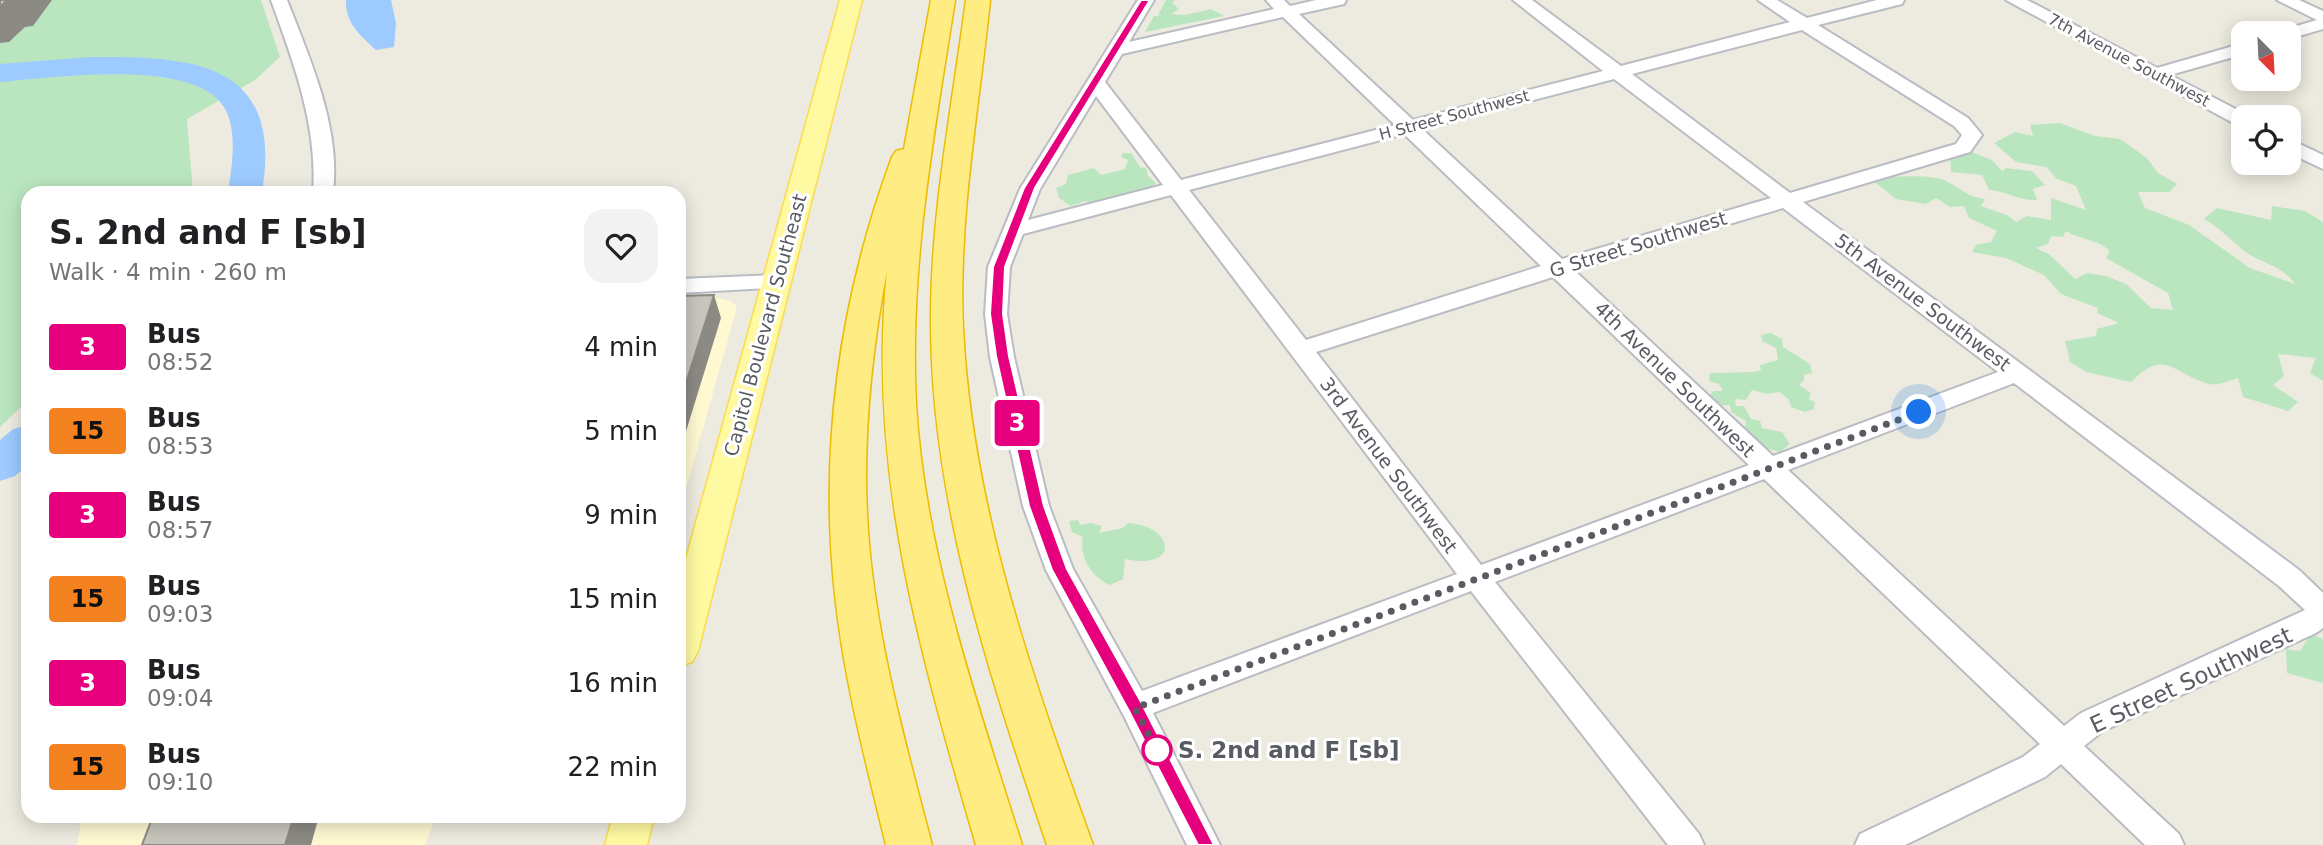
<!DOCTYPE html>
<html lang="en">
<head>
<meta charset="utf-8">
<style>
	:root { --surface:#fff; --page:#f2f2f2; --text:#202124; --muted:#757577 }
	body { margin:0; font-family:"DejaVu Sans",sans-serif; background:var(--page); color:var(--text); height:100vh; display:flex; flex-direction:column; font-size:26px; white-space:nowrap }
	* { box-sizing:border-box; margin:0 }
	p { font-size:23px; color:var(--muted) }
	.icon { flex:none; width:38px; height:38px; fill:none; stroke:currentColor; stroke-width:2; stroke-linecap:round; stroke-linejoin:round }
	.map { position:relative; flex:1; overflow:hidden }
	.panel { position:absolute; left:21px; top:186px; width:665px; height:637px; display:flex; flex-direction:column; background:var(--surface); border-radius:21px; box-shadow:0 4px 18px #0003 }
	.panel>* { flex:none }
	.badge { padding:0 14px; border-radius:5px; font-size:24px; line-height:46px }
	.needle { width:46px; rotate:156deg }
	.controls { position:absolute; left:2231px; top:21px; display:grid; gap:14px }
	.controls a { display:grid; place-items:center; width:70px; height:70px; border-radius:14px; background:var(--surface); box-shadow:0 4px 18px #0003; font-size:35px }
	.you { position:absolute; width:35px; height:35px; margin:-18px; border:5px solid #fff; border-radius:50%; background:#1a73e8; box-shadow:0 0 0 10px #1a73e833 }
	.map>.badge { position:absolute; translate:-50% -50%; box-shadow:0 0 0 4px #fff }
	.round { display:grid; place-items:center; flex:none; width:74px; height:74px; border-radius:21px; background:var(--page) }
	.head { display:flex; align-items:center; justify-content:space-between; height:119px; padding:0 28px }
	h1 { font-size:33px; font-weight:600; line-height:52px }
	ul { padding:0; list-style:none }
	li { display:flex; align-items:center; gap:21px; height:84px; padding:0 28px }
	li div { flex:1 }
	li b { display:block; font-size:26px }
	li em { font-style:normal }
	li .badge { min-width:77px; font-weight:700; text-align:center }
	.map>svg:first-child { display:block }
	.commercial { fill:#fff9d2 }
	.green { fill:#bae6bf; fill-rule:evenodd }
	.water { fill:#9dcaff }
	.lines { fill:none; stroke-linecap:round; stroke-linejoin:round }
	.river { fill:#9dcaff; fill-rule:evenodd }
	.minor-casing { stroke:#babcc3; stroke-width:4 }
	.major-casing { stroke:#f9db4c; stroke-width:3 }
	.highway-casing { stroke:#ecbc00; stroke-width:3 }
	.minor { fill:#fff; fill-rule:evenodd }
	.major { fill:#fffaa2; fill-rule:evenodd }
	.highway { fill:#ffed84; fill-rule:evenodd }
	.shaded-wall { fill:#8c8a84 }
	.building { fill:#c8c5bd; stroke:#8c8a84; stroke-width:2 }
	.line { fill:#e6007e; stroke:#fff; stroke-width:2 }
	.walk { stroke:#585c62; stroke-width:7; stroke-dasharray:0 12.6 }
	.stop-dot { fill:#fff; stroke:#e6007e; stroke-width:3.5 }
	.labels { text-anchor:middle; dominant-baseline:central; stroke-width:6; stroke-linejoin:round; paint-order:stroke }
	.far-street-label { font-size:16px; fill:#585c62; stroke:#fff }
	.street-label { font-size:19px; fill:#585c62; stroke:#fff }
	.near-street-label { font-size:23px; fill:#585c62; stroke:#fff }
	.near-stop-label { font-size:23px; font-weight:bold; fill:#585c62; stroke:#fff; text-anchor:start }
</style>
</head>
<body>
<div class="map">
<svg width="2323" height="845" viewBox="0 0 2323 845">
	<rect width="100%" height="100%" fill="#edebdf"/>
	<path class="commercial" d="M 679,298 L 719,298 L 731,301 L 737,307 L 679,514 Z
		M 82,816 L 436,816 L 425,845 L 77,845 Z"/>
	<path class="green" d="M 0,0 L 261,0 L 280,57 L 255,80 L 187,119 L 193,192 L 28,192 L 28,400 L 0,427 Z
		M 1166,0 L 1175,0 L 1172,3 L 1179,9 L 1171,14 L 1185,15 L 1211,9 L 1224,16 L 1145,32 L 1154,16 L 1161,16 L 1158,15 Z
		M 2060,123 L 2095,136 L 2120,139 L 2147,158 L 2158,173 L 2177,184 L 2169,192 L 2138,192 L 2145,208 L 2189,225 L 2250,268 L 2295,284 C 2282,265 2262,264 2244,251 C 2230,239 2220,228 2204,219 L 2217,208 L 2271,220 L 2272,206 L 2305,211 L 2323,222 L 2323,381 L 2310,373 L 2316,358 L 2278,354 L 2284,376 L 2273,385 L 2298,402 L 2288,411 L 2243,397 L 2238,378 C 2230,380 2218,386 2210,384 C 2173,375 2166,346 2131,382 L 2086,372 L 2070,362 L 2065,341 L 2096,336 L 2097,329 L 2119,323 L 2097,313 L 2098,308 L 2061,294 L 2044,275 L 2006,258 L 1972,252 L 1976,245 L 1991,242 L 1997,231 L 1969,218 L 1964,206 L 1950,207 L 1936,198 L 1926,204 L 1896,199 L 1872,180 C 1887,176 1930,174 1944,180 C 1961,188 1965,196 1985,199 L 1981,206 L 2007,215 L 2016,222 L 2027,216 L 2051,220 L 2051,198 L 2086,210 L 2076,186 L 2057,179 L 2046,167 L 2016,162 L 1994,143 L 2015,132 L 2033,136 L 2030,125 ZM 2066,231 C 2081,240 2097,239 2110,251 L 2106,258 L 2168,293 L 2173,310 L 2151,308 L 2126,284 L 2106,276 L 2087,273 L 2075,279 L 2049,254 L 2036,248 L 2048,244 L 2051,236 L 2063,237 Z
		M 1967,150 L 1992,160 L 2002,171 L 2006,168 L 2032,171 L 2045,185 L 2033,189 L 2037,200 C 2018,201 2007,191 1989,190 L 1982,175 L 1951,172 L 1950,157 Z
		M 1123,153 L 1131,153 L 1140,167 L 1146,168 L 1148,176 L 1156,183 L 1151,188 L 1097,206 L 1086,201 L 1071,206 L 1059,198 L 1056,188 L 1066,184 L 1068,175 L 1094,168 L 1101,175 L 1125,169 L 1128,160 L 1121,157 Z
		M 1771,333 L 1782,339 L 1783,347 L 1810,364 L 1812,373 L 1804,375 L 1804,380 L 1799,385 L 1811,393 L 1809,399 L 1815,402 L 1814,409 L 1805,412 L 1791,407 L 1789,400 L 1780,392 L 1767,394 L 1752,390 L 1746,400 L 1735,399 L 1736,406 L 1744,406 L 1751,419 L 1760,421 L 1762,428 L 1782,432 L 1790,444 L 1780,452 L 1762,447 L 1744,432 L 1746,421 L 1731,412 L 1730,405 L 1717,405 L 1708,398 L 1713,391 L 1723,391 L 1719,384 L 1709,381 L 1710,373 L 1754,372 L 1761,370 L 1760,365 L 1778,360 L 1776,348 L 1762,341 L 1761,335 Z
		M 1078,520 L 1080,525 L 1091,523 L 1102,526 L 1099,533 L 1123,528 L 1128,523 C 1175,526 1181,571 1125,559 L 1123,579 L 1110,585 C 1092,577 1079,558 1083,537 L 1072,532 L 1069,521 Z
		M 2311,634 L 2323,639 L 2323,683 L 2287,673 L 2286,649 L 2300,651 Z"/>
	<path class="water" d="M 346,0 L 391,0 L 396,23 L 394,47 L 376,50 C 360,35 345,23 346,0 Z"/>
	<g class="lines">
		<path class="river" d="M 90,57 C 192,56 284,61 262,192 L 228,192 C 232,166 238,130 224,107 C 194,57 50,78 0,82 L 0,64 Z
			M 28,425 L 28,465 L 15,476 L 0,481 L 0,440 L 13,429 Z"/>
		<g class="minor-casing">
			<path id="minor" d="M 271,0 L 287,0 C 310,59 341,128 333,192 L 313,192 C 318,126 293,61 271,0 Z
				M 1138,0 L 1154,0 L 1129,42 L 1274,9 L 1266,0 L 1284,0 L 1290,6 L 1316,0 L 1346,0 L 1344,4 L 1299,14 L 1413,120 L 1603,71 L 1513,0 L 1532,0 L 1621,66 L 1790,22 L 1758,0 L 1777,0 L 1807,18 L 1877,0 L 1904,0 L 1902,4 L 1818,25 L 1968,118 L 1982,135 L 1970,152 L 1803,202 L 2299,570 L 2323,593 L 2323,628 L 2316,633 L 2103,731 L 2084,746 L 2179,834 L 2184,845 L 2145,845 L 2061,764 L 2045,777 L 1905,845 L 1855,845 L 1860,834 L 2023,757 L 2040,744 L 1764,479 L 1495,582 L 1699,834 L 1704,845 L 1668,845 L 1471,591 L 1153,713 L 1220,845 L 1187,845 L 1124,716 L 1046,570 L 1023,506 L 990,357 L 985,314 L 988,267 L 1020,189 ZM 1283,17 L 1395,125 L 1181,180 L 1105,82 L 1122,54 ZM 1802,30 L 1954,126 L 1962,135 L 1956,144 L 1790,193 L 1632,74 ZM 1614,79 L 1771,198 L 1562,259 L 1422,129 ZM 1096,96 L 1163,185 L 1028,220 L 1040,189 ZM 1404,134 L 1541,266 L 1306,340 L 1189,190 ZM 1171,195 L 1457,574 L 1142,691 L 1073,569 L 1049,506 L 1014,357 L 1007,314 L 1010,267 L 1023,234 ZM 1783,208 L 1998,372 L 1773,456 L 1574,270 ZM 1553,277 L 1749,465 L 1481,565 L 1316,352 ZM 2014,383 L 2279,586 L 2305,610 L 2081,713 L 2064,726 L 1788,470 Z
				M 2006,0 L 2027,0 L 2157,68 L 2244,43 L 2244,54 L 2170,75 L 2251,117 L 2244,117 L 2244,127 L 2237,125 Z
				M 2277,0 L 2299,0 L 2323,11 L 2323,29 L 2289,39 L 2289,33 L 2281,33 L 2283,30 L 2317,20 Z
				M 2289,139 L 2323,155 L 2323,169 L 2289,153 Z
				M 777,275 L 788,282 L 785,287 L 679,293 L 679,279 Z"/>
		</g>
		<g class="major-casing">
			<path id="major" d="M 840,0 L 862,0 L 698,651 L 692,662 L 679,666 L 679,584 Z
				M 613,816 L 654,816 L 647,845 L 605,845 Z"/>
		</g>
		<g class="highway-casing">
			<path id="highway" d="M 931,0 L 955,0 C 934,134 909,268 916,404 C 925,555 977,702 1022,845 L 976,845 C 920,653 867,472 887,270 C 870,360 861,452 869,544 C 878,646 906,746 932,845 L 886,845 C 866,763 844,680 835,595 C 819,446 840,298 892,157 L 896,151 L 904,149 Z
				M 966,0 L 990,0 C 979,109 958,218 963,328 C 972,508 1032,677 1093,845 L 1047,845 C 990,677 932,505 931,326 C 930,216 952,108 966,0 Z"/>
		</g>
		<use href="#minor" class="minor"/>
		<use href="#major" class="major"/>
		<use href="#highway" class="highway"/>
	</g>
	<path class="shaded-wall" d="M 7,0 L 52,0 L 33,26 L 25,27 L 9,42 L 0,43 L 0,7 Z
		M 714,295 L 721,318 L 679,454 L 679,405 Z
		M 294,816 L 319,816 L 311,845 L 285,845 Z"/>
	<path class="building" d="M 0,0 L 11,0 L 7,0 L 0,7 Z
		M 714,295 L 679,405 L 679,296 Z
		M 153,816 L 294,816 L 285,845 L 142,845 Z"/>
	<path class="line" d="M 1141,0 L 1150,0 L 1035,188 L 1005,267 L 1003,314 L 1009,356 L 1044,506 L 1067,569 L 1141,702 L 1211,839 L 1214,845 L 1198,845 L 1130,713 L 1052,570 L 1029,506 L 996,356 L 990,314 L 993,267 L 1024,188 Z"/>
	<g class="lines">
		<path class="walk" d="M 1157,750 L 1158,753 L 1135,708 L 1919,412"/>
	</g>
	<circle class="stop-dot" cx="1157" cy="750" r="14"/>
	<g class="labels">
		<g class="far-street-label">
			<text transform="translate(2129 60) rotate(28)">7th Avenue Southwest</text>
			<text transform="translate(1454 115) rotate(-15)">H Street Southwest</text>
		</g>
		<g class="street-label">
			<text transform="translate(1638 244) rotate(-17)">G Street Southwest</text>
			<text transform="translate(1923 302) rotate(37)">5th Avenue Southwest</text>
			<text transform="translate(765 325) rotate(-75)">Capitol Boulevard Southeast</text>
			<text transform="translate(1675 379) rotate(44)">4th Avenue Southwest</text>
			<text transform="translate(1389 465) rotate(53)">3rd Avenue Southwest</text>
		</g>
		<g class="near-street-label">
			<text transform="translate(2191 680) rotate(-25)">E Street Southwest</text>
		</g>
		<g class="near-stop-label">
			<text x="1178" y="750">S. 2nd and F [sb]</text>
		</g>
	</g>
</svg>
<div class="controls">
<a><svg class="needle" viewBox="-14 -14 28 28"><path d="M0-13l5 13h-10z" fill="#e53935"/><path d="M0 13l5-13h-10z" fill="#757577"/></svg></a>
<a><svg class="icon" aria-label="locate" viewBox="0 0 24 24"><circle cx="12" cy="12" r="6"/><path d="M12 2v4M12 18v4M2 12h4M18 12h4"/></svg></a>
</div>
<div class="you" style="left:1919px;top:412px"></div>
<b class="badge" style="left:1017px;top:423px;background:#e6007e;color:#fff">3</b>
<section class="panel">
<div class="head"><div><h1>S. 2nd and F [sb]</h1><p>Walk · 4 min · 260 m</p></div><a class="round"><svg class="icon" aria-label="heart" viewBox="0 0 24 24"><path d="M12 20l-8-8c-3-5 5-10 8-4 3-6 11-1 8 4z"/></svg></a></div>
<ul>
<li><span class="badge" style="background:#e6007e;color:#fff">3</span><div><b>Bus</b><p>08:52</p></div><em>4 min</em></li>
<li><span class="badge" style="background:#f58220;color:#111">15</span><div><b>Bus</b><p>08:53</p></div><em>5 min</em></li>
<li><span class="badge" style="background:#e6007e;color:#fff">3</span><div><b>Bus</b><p>08:57</p></div><em>9 min</em></li>
<li><span class="badge" style="background:#f58220;color:#111">15</span><div><b>Bus</b><p>09:03</p></div><em>15 min</em></li>
<li><span class="badge" style="background:#e6007e;color:#fff">3</span><div><b>Bus</b><p>09:04</p></div><em>16 min</em></li>
<li><span class="badge" style="background:#f58220;color:#111">15</span><div><b>Bus</b><p>09:10</p></div><em>22 min</em></li>
</ul>
</section>
</div>
</body>
</html>
